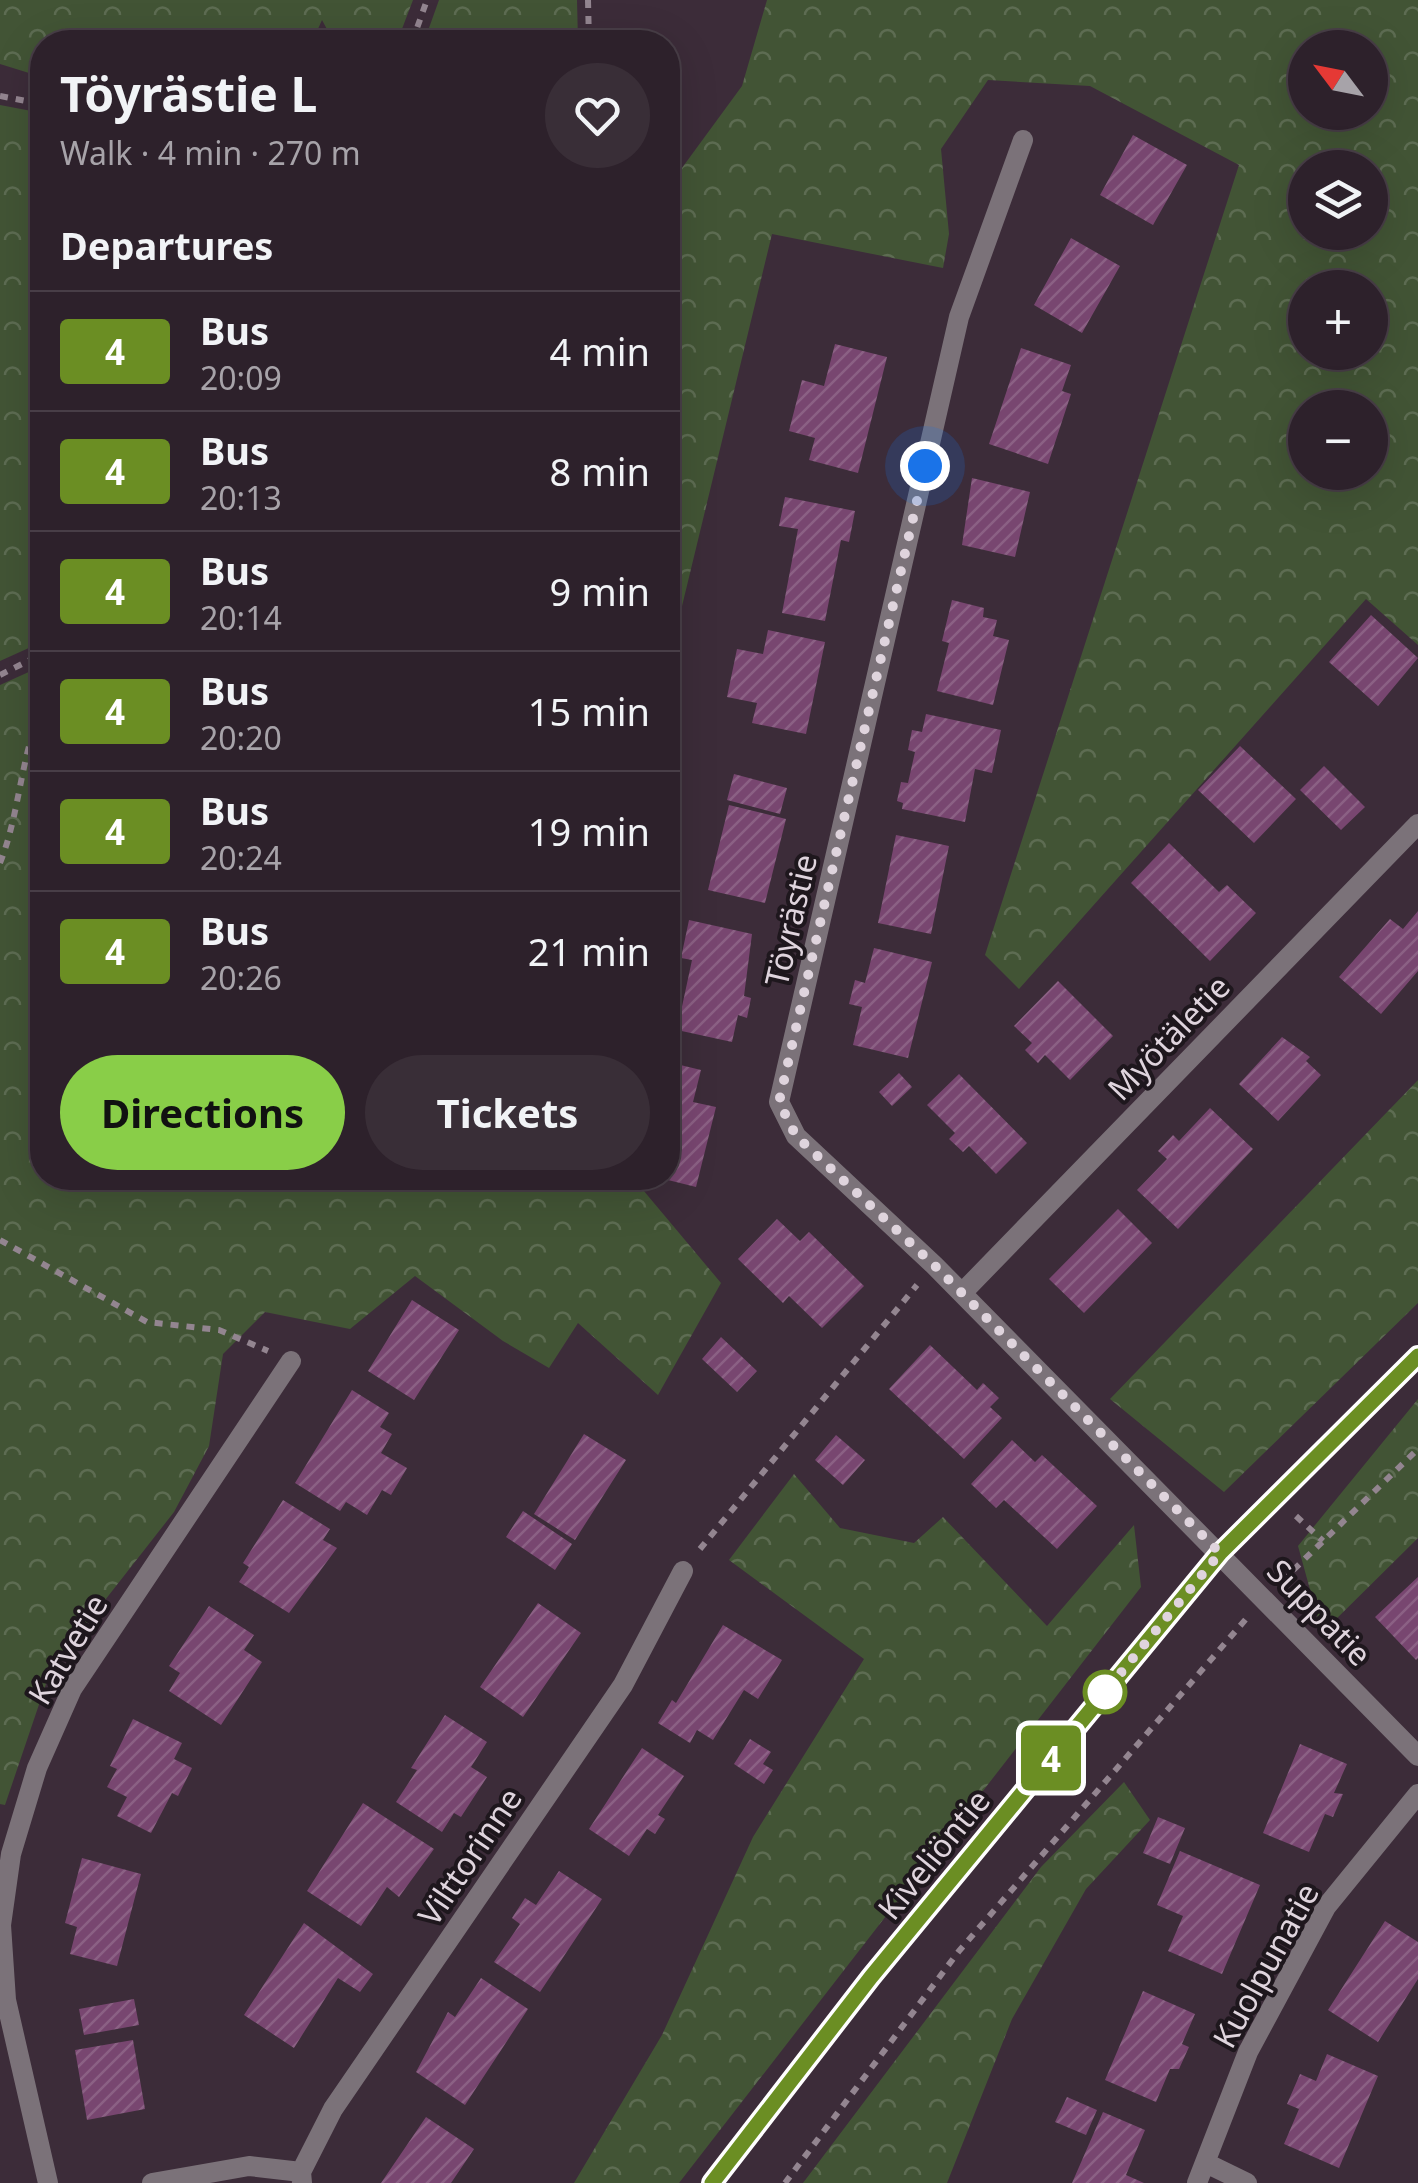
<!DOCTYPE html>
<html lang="en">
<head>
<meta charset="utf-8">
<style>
	:root { --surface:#2d212b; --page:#392e37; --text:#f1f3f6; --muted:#a7a3a9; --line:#483e47; --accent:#89ce48 }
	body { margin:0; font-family:"Noto Sans",sans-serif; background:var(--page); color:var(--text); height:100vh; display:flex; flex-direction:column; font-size:38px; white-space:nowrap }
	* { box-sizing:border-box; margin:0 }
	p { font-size:32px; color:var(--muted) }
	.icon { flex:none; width:55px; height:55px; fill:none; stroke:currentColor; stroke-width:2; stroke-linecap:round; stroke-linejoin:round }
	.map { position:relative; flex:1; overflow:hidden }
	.panel { position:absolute; left:30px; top:30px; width:650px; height:1160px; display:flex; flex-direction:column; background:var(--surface); border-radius:40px; box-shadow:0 10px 40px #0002,0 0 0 2px var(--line) }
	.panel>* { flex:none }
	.badge { padding:0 20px; border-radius:8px; font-size:35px; line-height:65px }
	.needle { width:65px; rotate:302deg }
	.controls { position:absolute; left:1288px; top:30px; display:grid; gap:20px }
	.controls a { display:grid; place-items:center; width:100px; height:100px; border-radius:50%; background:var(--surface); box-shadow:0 10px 40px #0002,0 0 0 2px var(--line); font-size:50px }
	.you { position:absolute; width:50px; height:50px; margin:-25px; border:8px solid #fff; border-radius:50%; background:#1a73e8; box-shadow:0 0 0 15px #1a73e833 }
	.map>.badge { position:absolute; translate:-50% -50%; box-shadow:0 0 0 5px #fff }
	h2 { padding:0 30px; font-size:38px; line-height:90px }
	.round { display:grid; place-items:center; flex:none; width:105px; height:105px; border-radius:52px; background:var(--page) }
	.head { display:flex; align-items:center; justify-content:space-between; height:170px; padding:0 30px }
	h1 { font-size:48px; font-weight:700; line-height:75px }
	.primary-button { display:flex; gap:20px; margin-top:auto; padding:20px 30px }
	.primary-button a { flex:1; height:115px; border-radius:60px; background:var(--accent); color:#111; font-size:40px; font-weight:700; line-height:115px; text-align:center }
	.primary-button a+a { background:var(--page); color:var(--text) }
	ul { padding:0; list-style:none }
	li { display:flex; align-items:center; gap:30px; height:120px; padding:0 30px; border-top:2px solid var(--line) }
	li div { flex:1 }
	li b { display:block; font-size:38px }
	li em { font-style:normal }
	li .badge { min-width:110px; font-weight:700; text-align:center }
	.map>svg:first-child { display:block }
	.forest { fill:url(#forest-crowns); fill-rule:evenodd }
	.building { fill:url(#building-hatch) }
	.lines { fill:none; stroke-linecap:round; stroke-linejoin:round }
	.path { stroke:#938590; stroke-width:6; stroke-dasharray:8 8; stroke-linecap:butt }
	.street { stroke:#7b7279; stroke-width:20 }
	.secondary { stroke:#a496a1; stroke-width:20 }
	.line-casing { stroke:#fff; stroke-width:22 }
	.line { stroke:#6b8e23; stroke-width:15 }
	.walk { stroke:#dfd4dd; stroke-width:10; stroke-dasharray:0 18 }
	.stop-dot { fill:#fff; stroke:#6b8e23; stroke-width:5 }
	.labels { text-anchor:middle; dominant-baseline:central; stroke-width:8; stroke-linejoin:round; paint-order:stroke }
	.street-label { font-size:32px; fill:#dfd4dd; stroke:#1e171d }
</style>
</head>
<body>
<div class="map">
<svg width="1418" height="2183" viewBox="0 0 1418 2183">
	<defs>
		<pattern id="forest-crowns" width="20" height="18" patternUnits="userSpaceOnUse" patternTransform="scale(2.5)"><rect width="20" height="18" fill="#425435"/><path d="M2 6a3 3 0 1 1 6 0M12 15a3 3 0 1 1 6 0" fill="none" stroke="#5d6c52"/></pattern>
		<pattern id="building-hatch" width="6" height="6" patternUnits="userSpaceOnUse" patternTransform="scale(2.5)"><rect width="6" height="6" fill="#784670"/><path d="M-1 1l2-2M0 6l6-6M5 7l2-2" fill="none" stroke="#8b6084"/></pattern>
	</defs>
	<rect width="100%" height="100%" fill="#3c2c39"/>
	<path class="forest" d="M 0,0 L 413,0 L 397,42 L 334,42 L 322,20 L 312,42 L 42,42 L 42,77 L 0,64 Z
		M 439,0 L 577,0 L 578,42 L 424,42 Z
		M 767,0 L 1418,0 L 1418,645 L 1366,599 L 1019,989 L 985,955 L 1239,165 L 1090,86 L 988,80 L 941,149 L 949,234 L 943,268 L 772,234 L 668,664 L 668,170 L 679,172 L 742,86 ZM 1305,48 L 1370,48 L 1370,112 L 1305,112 ZM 1305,168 L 1370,168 L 1370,232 L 1305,232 ZM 1305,288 L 1370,288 L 1370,352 L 1305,352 ZM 1305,408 L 1370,408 L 1370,472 L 1305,472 Z
		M 0,105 L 42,113 L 42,642 L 0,661 Z
		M 42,666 L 42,1178 L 633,1178 L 721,1283 L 658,1395 L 578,1323 L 549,1368 L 503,1341 L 415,1276 L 350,1329 L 265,1312 L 223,1354 L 209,1446 L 174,1512 L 51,1669 L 5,1805 L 0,1804 L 0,685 Z
		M 1418,1080 L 1418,1303 L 1224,1492 L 1110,1399 Z
		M 1418,1399 L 1418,1538 L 1322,1633 L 1298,1546 Z
		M 794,1474 L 840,1528 L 914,1543 L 943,1517 L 1047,1626 L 1134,1525 L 1141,1587 L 679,2183 L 574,2183 L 662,2035 L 753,1837 L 864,1659 L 729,1560 Z
		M 1124,1782 L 1150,1820 L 1086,1889 L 1012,2019 L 947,2183 L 803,2183 L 1041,1867 Z"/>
	<path class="building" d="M 1133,135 L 1187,165 L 1153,225 L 1100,195 Z
		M 1071,238 L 1120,266 L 1082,333 L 1034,305 Z
		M 835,344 L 887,357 L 858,473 L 809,460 L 815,438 L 789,431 L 802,380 L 824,386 Z
		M 1021,348 L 1071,365 L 1062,391 L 1071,394 L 1048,464 L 989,444 Z
		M 972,478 L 1030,492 L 1015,557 L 962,545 Z
		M 785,497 L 855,511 L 849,542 L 841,540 L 825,621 L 782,613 L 798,529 L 779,526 Z
		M 952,600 L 984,608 L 983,617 L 997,620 L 993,636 L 1009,640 L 993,705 L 937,691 L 949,643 L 942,641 Z
		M 1371,615 L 1418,658 L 1378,706 L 1329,662 Z
		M 768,630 L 825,642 L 806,734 L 752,723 L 757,703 L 727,697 L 737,649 L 763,654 Z
		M 926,714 L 1001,730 L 992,773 L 975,769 L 965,822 L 902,809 L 903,803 L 897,801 L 901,782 L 908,783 L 915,752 L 908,750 L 912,730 L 922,732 Z
		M 1240,746 L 1296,799 L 1254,843 L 1198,790 Z
		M 1324,766 L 1365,807 L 1341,830 L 1300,790 Z
		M 734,774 L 787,788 L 780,814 L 727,800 Z
		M 729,805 L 786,819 L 765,903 L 708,890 Z
		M 896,835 L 949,846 L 931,934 L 878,923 Z
		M 1169,843 L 1219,892 L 1227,885 L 1256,913 L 1210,961 L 1131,883 Z
		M 1418,911 L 1418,971 L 1381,1014 L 1339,977 L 1390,919 L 1403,929 Z
		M 689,920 L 752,934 L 744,996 L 751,998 L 747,1018 L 738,1015 L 732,1042 L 677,1030 L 692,960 L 681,958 Z
		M 874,948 L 932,962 L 908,1058 L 853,1045 L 862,1007 L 849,1004 L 855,980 L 865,983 Z
		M 1058,981 L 1113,1036 L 1070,1080 L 1045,1055 L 1038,1063 L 1025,1050 L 1032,1043 L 1014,1026 Z
		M 1282,1037 L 1310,1057 L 1306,1061 L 1321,1075 L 1278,1121 L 1239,1084 Z
		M 668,1062 L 701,1070 L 693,1102 L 716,1107 L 696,1187 L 668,1180 Z
		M 899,1073 L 912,1087 L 892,1106 L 879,1092 Z
		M 959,1074 L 1027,1143 L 996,1174 L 969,1146 L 963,1152 L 949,1139 L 955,1133 L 927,1105 Z
		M 1210,1108 L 1253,1149 L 1178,1229 L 1137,1190 L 1167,1159 L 1158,1151 L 1173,1135 L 1179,1141 Z
		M 1118,1209 L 1152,1243 L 1084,1313 L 1049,1279 Z
		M 777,1219 L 800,1241 L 809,1232 L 864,1286 L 822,1328 L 789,1296 L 783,1303 L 738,1259 Z
		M 412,1300 L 459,1330 L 414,1400 L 368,1371 Z
		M 721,1337 L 757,1371 L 737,1392 L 702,1359 Z
		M 930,1345 L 977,1390 L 983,1383 L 999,1398 L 990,1407 L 1002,1418 L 964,1459 L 889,1389 Z
		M 352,1390 L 389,1413 L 380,1427 L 392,1434 L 381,1453 L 407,1468 L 391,1495 L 382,1490 L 367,1515 L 346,1502 L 340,1511 L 295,1483 Z
		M 584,1434 L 626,1460 L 575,1540 L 534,1514 Z
		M 836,1435 L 865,1460 L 843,1485 L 815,1460 Z
		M 1012,1440 L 1035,1462 L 1042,1455 L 1097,1506 L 1057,1549 L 1004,1500 L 996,1508 L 971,1484 Z
		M 283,1500 L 330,1529 L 323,1540 L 337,1548 L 289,1613 L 239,1582 L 249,1567 L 243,1563 Z
		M 523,1511 L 572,1544 L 555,1570 L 506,1537 Z
		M 1418,1577 L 1418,1658 L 1416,1660 L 1375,1617 Z
		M 538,1603 L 581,1633 L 523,1717 L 480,1687 Z
		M 209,1606 L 254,1635 L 244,1650 L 262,1662 L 221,1725 L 169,1691 L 180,1673 L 169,1666 Z
		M 723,1625 L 782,1660 L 758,1699 L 744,1690 L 713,1740 L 697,1730 L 690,1743 L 658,1723 L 672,1700 L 676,1703 Z
		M 445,1715 L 487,1742 L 471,1767 L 487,1777 L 461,1817 L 454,1813 L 442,1832 L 396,1802 L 417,1770 L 411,1768 Z
		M 133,1719 L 182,1743 L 174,1759 L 192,1768 L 178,1796 L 172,1793 L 151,1833 L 117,1816 L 127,1797 L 107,1787 L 117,1769 L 110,1766 Z
		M 750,1739 L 771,1752 L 763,1764 L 773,1770 L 764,1784 L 734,1764 Z
		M 1300,1744 L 1347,1764 L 1334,1793 L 1343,1794 L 1333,1817 L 1325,1814 L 1309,1852 L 1263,1833 Z
		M 642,1748 L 684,1776 L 658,1815 L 665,1819 L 655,1834 L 647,1829 L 629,1856 L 589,1829 Z
		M 363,1803 L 434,1849 L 399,1897 L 387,1887 L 361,1926 L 307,1891 Z
		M 1158,1817 L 1185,1828 L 1170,1864 L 1143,1853 Z
		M 1180,1851 L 1260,1885 L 1222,1974 L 1168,1951 L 1183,1916 L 1157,1905 Z
		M 82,1858 L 141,1874 L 117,1966 L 70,1954 L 77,1927 L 65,1923 Z
		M 559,1871 L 602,1899 L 540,1992 L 494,1962 L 520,1924 L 512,1918 L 525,1898 L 536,1905 Z
		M 1385,1921 L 1418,1942 L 1418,1979 L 1378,2042 L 1328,2010 Z
		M 304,1923 L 373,1974 L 360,1992 L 338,1978 L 294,2048 L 244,2015 Z
		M 481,1978 L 528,2009 L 465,2105 L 416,2072 L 448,2012 L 455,2017 Z
		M 1143,1991 L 1195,2014 L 1182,2044 L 1189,2047 L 1179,2069 L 1170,2069 L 1156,2102 L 1105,2080 Z
		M 134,1999 L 139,2025 L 84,2035 L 79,2009 Z
		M 133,2040 L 145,2109 L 87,2120 L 75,2050 Z
		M 1327,2054 L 1378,2076 L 1339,2168 L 1284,2144 L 1299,2109 L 1287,2104 L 1300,2074 L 1316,2081 Z
		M 1067,2097 L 1097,2110 L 1086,2135 L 1055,2122 Z
		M 1103,2112 L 1145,2130 L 1126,2175 L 1144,2183 L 1072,2183 Z
		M 426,2117 L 474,2149 L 451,2183 L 381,2183 Z"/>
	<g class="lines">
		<path class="path" d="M 588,0 L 589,42
			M 412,42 L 427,0
			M 0,96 L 42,104
			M 0,675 L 42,654
			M 0,863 C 20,813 20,758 42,708
			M 0,1240 L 147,1322 L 219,1330 L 268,1351
			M 1296,1516 L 1323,1541
			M 700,1549 L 917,1285
			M 1282,1581 L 1418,1449
			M 785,2183 L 959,1951 L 1246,1619"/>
		<path class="street" d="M 1023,140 L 959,317 L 779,1102 L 796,1136 L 934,1265 L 1418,1756
			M 962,1293 L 1418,824
			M 1206,2163 L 1247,2183
			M 48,2183 L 6,2000 L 1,1925 L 11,1854 L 37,1768 L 72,1689 L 291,1361
			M 152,2183 L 249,2166 L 301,2172
			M 302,2183 L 301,2172 L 333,2109 L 623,1685 L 683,1571
			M 1197,2183 L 1248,2052 L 1326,1907 L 1418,1794"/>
		<path class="secondary" d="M 712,2183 L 871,1977 L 1220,1553 L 1418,1356"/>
	</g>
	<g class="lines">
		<g class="line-casing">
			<path id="line" d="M 712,2183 L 871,1977 L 1220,1553 L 1418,1356"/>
		</g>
		<use href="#line" class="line"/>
		<path class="walk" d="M 925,466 L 779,1102 L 796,1136 L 934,1265 L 1220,1553 L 1105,1692"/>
	</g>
	<circle class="stop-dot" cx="1105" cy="1692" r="20"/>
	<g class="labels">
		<g class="street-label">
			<text transform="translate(790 920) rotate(-77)">Töyrästie</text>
			<text transform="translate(1168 1037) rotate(-46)">Myötäletie</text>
			<text transform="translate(1320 1612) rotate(46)">Suppatie</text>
			<text transform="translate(67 1649) rotate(-59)">Katvetie</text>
			<text transform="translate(933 1854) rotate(-51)">Kiveliöntie</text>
			<text transform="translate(469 1856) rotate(-56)">Vilttorinne</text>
			<text transform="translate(1265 1965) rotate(-61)">Kuolpunatie</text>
		</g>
	</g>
</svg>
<div class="controls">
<a><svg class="needle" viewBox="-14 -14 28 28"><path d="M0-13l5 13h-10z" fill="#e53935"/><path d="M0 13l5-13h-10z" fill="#a7a3a9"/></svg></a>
<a><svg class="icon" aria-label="layers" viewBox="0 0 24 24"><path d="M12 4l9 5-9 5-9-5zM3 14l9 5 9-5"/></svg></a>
<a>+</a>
<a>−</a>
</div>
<div class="you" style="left:925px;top:466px"></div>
<b class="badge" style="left:1051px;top:1758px;background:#6b8e23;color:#fff">4</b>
<section class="panel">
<div class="head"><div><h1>Töyrästie L</h1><p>Walk · 4 min · 270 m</p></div><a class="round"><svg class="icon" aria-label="heart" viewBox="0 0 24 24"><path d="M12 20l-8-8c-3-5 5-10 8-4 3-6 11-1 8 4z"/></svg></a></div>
<h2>Departures</h2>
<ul>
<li><span class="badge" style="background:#6b8e23;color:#fff">4</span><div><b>Bus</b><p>20:09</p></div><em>4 min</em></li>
<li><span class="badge" style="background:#6b8e23;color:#fff">4</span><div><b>Bus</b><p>20:13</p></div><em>8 min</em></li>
<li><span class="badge" style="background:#6b8e23;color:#fff">4</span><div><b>Bus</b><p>20:14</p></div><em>9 min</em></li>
<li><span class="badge" style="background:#6b8e23;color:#fff">4</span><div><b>Bus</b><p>20:20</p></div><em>15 min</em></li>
<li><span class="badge" style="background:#6b8e23;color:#fff">4</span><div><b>Bus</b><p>20:24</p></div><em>19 min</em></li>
<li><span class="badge" style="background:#6b8e23;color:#fff">4</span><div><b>Bus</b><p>20:26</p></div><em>21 min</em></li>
</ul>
<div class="primary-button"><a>Directions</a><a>Tickets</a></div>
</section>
</div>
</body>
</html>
